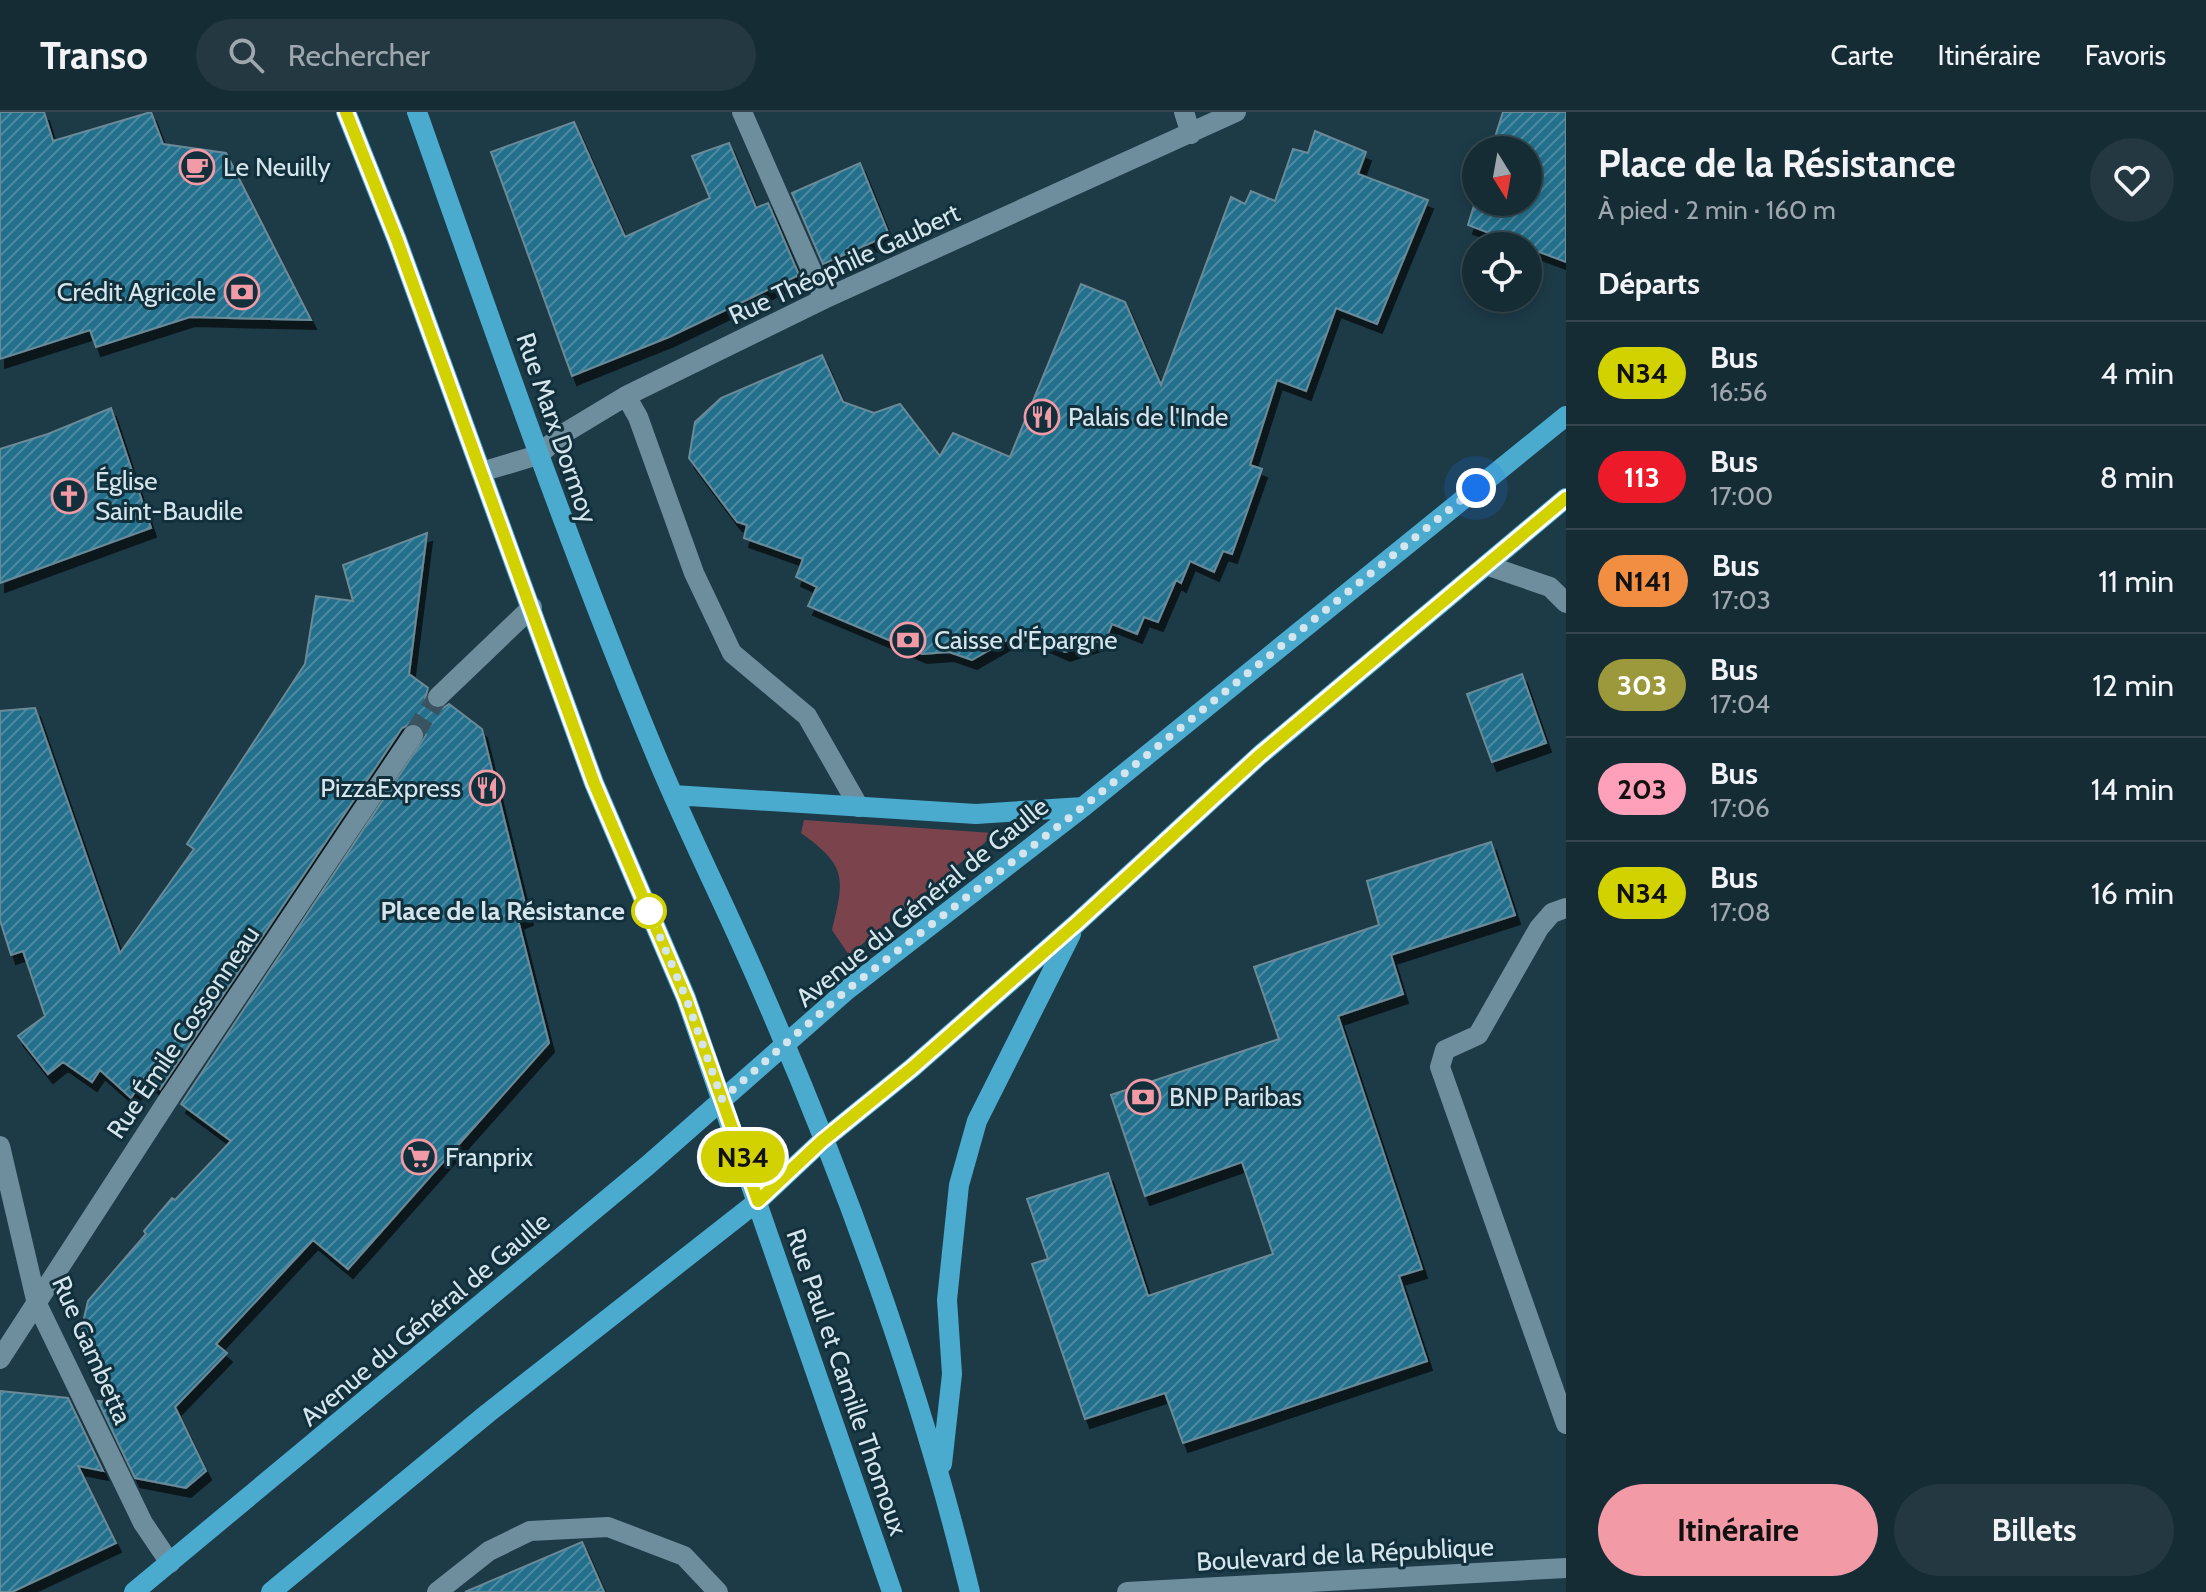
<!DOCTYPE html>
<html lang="fr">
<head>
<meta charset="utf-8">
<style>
	:root { --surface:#162c35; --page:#233841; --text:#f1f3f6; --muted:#9ea7ad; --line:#354850; --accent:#f39aa7 }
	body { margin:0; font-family:Cabin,sans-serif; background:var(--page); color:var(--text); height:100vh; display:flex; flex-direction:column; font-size:30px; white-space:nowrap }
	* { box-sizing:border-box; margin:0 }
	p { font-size:26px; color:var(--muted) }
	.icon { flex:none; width:44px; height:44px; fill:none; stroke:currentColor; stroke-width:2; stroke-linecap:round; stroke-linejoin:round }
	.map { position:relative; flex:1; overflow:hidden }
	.sheet { display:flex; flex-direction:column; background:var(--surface); width:640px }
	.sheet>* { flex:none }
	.badge { padding:0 16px; border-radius:26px; font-size:28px; line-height:52px }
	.needle { width:52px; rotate:169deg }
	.tools { position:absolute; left:1462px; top:24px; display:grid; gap:16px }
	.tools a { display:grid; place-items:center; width:80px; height:80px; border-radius:50%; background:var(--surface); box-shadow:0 4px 12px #0003,0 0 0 2px var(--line); font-size:40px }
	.you { position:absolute; width:40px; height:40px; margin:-20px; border:6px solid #fff; border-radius:50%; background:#1a73e8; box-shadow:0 0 0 12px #1a73e833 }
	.map>.badge { position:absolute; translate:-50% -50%; box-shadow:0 0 0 4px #fff }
	h2 { padding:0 32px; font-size:30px; line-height:72px }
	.round { display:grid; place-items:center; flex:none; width:84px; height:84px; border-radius:42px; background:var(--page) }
	.summary { display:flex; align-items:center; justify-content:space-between; height:136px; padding:0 32px }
	h1 { font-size:38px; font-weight:800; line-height:60px }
	.cta { display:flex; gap:16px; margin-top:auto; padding:16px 32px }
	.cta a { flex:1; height:92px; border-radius:48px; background:var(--accent); color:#111; font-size:32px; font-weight:800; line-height:92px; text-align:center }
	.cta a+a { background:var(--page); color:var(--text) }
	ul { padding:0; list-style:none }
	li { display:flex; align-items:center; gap:24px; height:104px; padding:0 32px; border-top:2px solid var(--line) }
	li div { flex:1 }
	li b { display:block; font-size:30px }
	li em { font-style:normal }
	li .badge { min-width:88px; font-weight:700; text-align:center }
	header { display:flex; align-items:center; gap:48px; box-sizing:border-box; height:112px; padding:0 40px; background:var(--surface); border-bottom:2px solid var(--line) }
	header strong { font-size:38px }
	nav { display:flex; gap:44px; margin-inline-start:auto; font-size:28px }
	.search { width:560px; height:72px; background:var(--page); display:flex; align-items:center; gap:20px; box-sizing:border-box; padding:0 28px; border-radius:44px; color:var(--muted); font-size:30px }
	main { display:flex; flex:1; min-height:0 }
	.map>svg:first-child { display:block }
	.green { fill:#7b444d }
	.building { fill:url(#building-hatch); stroke:#6b8a98; stroke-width:2; filter:url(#shadow) }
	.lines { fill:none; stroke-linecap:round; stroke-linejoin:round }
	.pedestrian-tunnel { stroke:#395460; stroke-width:20; stroke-dasharray:20 10; stroke-linecap:butt }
	.service { stroke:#6f8e9d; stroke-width:20 }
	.pedestrian { stroke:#6f8e9d; stroke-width:20 }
	.minor { stroke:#6f8e9d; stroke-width:20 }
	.primary { stroke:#4aabcf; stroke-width:20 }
	.line-casing { stroke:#fff; stroke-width:18 }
	.line { stroke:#d2d200; stroke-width:12 }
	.walk { stroke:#d5e5ed; stroke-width:8; stroke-dasharray:0 14.4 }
	.stop-dot { fill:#fff; stroke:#d2d200; stroke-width:4 }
	.labels { text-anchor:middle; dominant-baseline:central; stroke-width:6; stroke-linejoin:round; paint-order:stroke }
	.poi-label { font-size:26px; fill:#d5e5ed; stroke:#12303c; text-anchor:start }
	.street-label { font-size:26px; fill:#d5e5ed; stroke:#12303c }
	.stop-label { font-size:26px; font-weight:bold; fill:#d5e5ed; stroke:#12303c; text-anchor:end }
</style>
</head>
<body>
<header>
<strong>Transo</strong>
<div class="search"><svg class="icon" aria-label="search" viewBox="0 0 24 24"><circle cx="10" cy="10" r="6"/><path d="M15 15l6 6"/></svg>Rechercher</div>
<nav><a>Carte</a><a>Itinéraire</a><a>Favoris</a></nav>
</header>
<main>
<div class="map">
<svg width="1566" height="1480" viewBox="0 0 1566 1480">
	<defs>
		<pattern id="building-hatch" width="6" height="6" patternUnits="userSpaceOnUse" patternTransform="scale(2)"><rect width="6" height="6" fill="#246f8c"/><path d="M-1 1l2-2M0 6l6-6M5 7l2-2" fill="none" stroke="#4d8aa2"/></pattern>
		<filter id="shadow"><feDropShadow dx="5" dy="9" stdDeviation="0" flood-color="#0009"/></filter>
	</defs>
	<rect width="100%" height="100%" fill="#1d3a47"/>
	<path class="green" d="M 804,708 L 993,721 L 994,723 L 849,843 L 832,818 C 845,766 847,754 801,721 Z"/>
	<path class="building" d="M 0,0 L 44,0 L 53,29 L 151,0 L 163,32 L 226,41 L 311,208 L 190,205 L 96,235 L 90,218 L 0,247 Z
		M 1503,0 L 1566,0 L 1566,150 L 1468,113 L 1476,87 L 1476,90 L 1528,90 L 1528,38 L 1491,38 Z
		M 574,10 L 625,125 L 710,86 L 692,44 L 729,31 L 756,96 L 768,91 L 799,163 L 669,225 L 572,264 L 491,40 Z
		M 1315,19 L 1366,40 L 1358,62 L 1428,88 L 1377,212 L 1336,196 L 1306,279 L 1277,268 L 1250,353 L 1262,357 L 1232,442 L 1223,439 L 1214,460 L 1190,449 L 1181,471 L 1176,468 L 1158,510 L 1144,505 L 1137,522 L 1112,512 L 1106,527 L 1065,540 L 1021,520 L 972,548 L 949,540 L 922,542 L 808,494 L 817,475 L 796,465 L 803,447 L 744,426 L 747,413 L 737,410 L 689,346 L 695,310 L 721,286 L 822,243 L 843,290 L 874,301 L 900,292 L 940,344 L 953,321 L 1010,345 L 1081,172 L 1125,190 L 1161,273 L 1231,85 L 1245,92 L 1251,79 L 1275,89 L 1293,37 L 1308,41 Z
		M 860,51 L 889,123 L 823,152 L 792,81 Z
		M 111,296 L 151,416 L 0,471 L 0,337 L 48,322 Z
		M 427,421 L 409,562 L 428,576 L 425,587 L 429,594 L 440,598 L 449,592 L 482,617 L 528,804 L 518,808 L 549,931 L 348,1157 L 313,1128 L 216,1232 L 227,1241 L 175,1295 L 206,1359 L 186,1376 L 135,1366 L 98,1289 L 111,1290 L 80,1224 L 88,1189 L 146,1122 L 144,1119 L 172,1086 L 175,1088 L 231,1029 L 181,992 L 426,623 L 421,613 L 415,610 L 402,616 L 160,977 L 144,966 L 131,986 L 100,958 L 92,970 L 63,950 L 48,962 L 18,924 L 45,904 L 23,839 L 11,843 L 0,808 L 0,599 L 35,596 L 120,841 L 194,737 L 187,732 L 305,552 L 316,484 L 353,489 L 343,453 Z
		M 1522,562 L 1546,631 L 1492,650 L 1467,582 Z
		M 1491,730 L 1515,803 L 1391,843 L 1403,882 L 1338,904 L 1422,1157 L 1399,1164 L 1427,1249 L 1183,1331 L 1165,1281 L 1085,1307 L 1032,1152 L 1048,1147 L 1027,1087 L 1108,1061 L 1148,1184 L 1273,1142 L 1242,1050 L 1145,1084 L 1111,983 L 1279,927 L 1254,855 L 1379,813 L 1367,769 Z
		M 0,1279 L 68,1286 L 103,1359 L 78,1354 L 116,1431 L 12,1480 L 0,1480 Z
		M 582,1430 L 604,1480 L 465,1480 Z"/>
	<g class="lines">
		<path class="pedestrian-tunnel" d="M 413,623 L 438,585"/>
		<path class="service" d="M 1566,796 L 1552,801 L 1539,816 L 1478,923 L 1445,938 L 1440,955 L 1566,1312
			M 437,1480 L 489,1439 L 530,1419 L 608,1415 L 684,1444 L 718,1480"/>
		<path class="pedestrian" d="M 438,585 L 532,495
			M 170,985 L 413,623"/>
		<path class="minor" d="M 742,0 L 824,187
			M 1184,0 L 1191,22
			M 626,284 L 638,305 L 694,461 L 732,541 L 807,604 L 859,695
			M 481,360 L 538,343 L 563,322 L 626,284 L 824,187 L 1236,0
			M 1486,453 L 1550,475 L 1566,491
			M 0,1034 L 37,1192 L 143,1411 L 170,1451
			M 0,1247 L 170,985
			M 1127,1480 L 1566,1456"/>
		<path class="primary" d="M 346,0 L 397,128 L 594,671 L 686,886 L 892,1480
			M 417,0 C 493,215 567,430 655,641 C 685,714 721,785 753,858 C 842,1059 918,1266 970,1480
			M 673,683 L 976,702 L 1083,695
			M 942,1352 L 952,1262 L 947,1188 L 959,1073 L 977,1009 L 1071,822
			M 134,1480 L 647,1054 L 847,878 L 1083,695 L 1566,304
			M 271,1480 L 488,1301 L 758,1089 L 822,1029 L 912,956 L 1077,811 L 1260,643 L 1566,386"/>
	</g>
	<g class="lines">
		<g class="line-casing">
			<path id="line" d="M 346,0 L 397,128 L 594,671 L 686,886 L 758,1089 L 822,1029 L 912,956 L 1077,811 L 1260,643 L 1566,386"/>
		</g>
		<use href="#line" class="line"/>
		<path class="walk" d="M 649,799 L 686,886 L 722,987 L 847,878 L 1083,695 L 1476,376"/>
	</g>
	<defs>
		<g id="cafe-ring" transform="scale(1.8)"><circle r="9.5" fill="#12303c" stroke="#f39aa7" stroke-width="1.5"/><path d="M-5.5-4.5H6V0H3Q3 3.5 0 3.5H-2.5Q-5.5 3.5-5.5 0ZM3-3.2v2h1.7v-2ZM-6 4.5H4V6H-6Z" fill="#f39aa7"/></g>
		<g id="bank-ring" transform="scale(1.8)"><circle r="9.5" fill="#12303c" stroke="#f39aa7" stroke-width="1.5"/><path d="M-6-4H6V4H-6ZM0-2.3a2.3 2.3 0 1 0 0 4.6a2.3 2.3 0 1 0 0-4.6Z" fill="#f39aa7"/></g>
		<g id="restaurant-ring" transform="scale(1.8)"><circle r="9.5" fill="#12303c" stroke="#f39aa7" stroke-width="1.5"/><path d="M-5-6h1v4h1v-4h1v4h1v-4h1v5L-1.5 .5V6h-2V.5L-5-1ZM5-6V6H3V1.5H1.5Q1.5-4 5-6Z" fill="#f39aa7"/></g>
		<g id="church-ring" transform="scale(1.8)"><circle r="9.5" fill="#12303c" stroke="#f39aa7" stroke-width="1.5"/><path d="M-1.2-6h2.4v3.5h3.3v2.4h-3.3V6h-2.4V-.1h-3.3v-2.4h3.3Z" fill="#f39aa7"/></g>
		<g id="supermarket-ring" transform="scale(1.8)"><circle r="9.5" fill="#12303c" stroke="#f39aa7" stroke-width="1.5"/><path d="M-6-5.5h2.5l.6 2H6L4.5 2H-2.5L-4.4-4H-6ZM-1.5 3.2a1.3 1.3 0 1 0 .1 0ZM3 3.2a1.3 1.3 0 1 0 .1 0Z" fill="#f39aa7"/></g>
	</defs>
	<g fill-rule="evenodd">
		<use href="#cafe-ring" x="197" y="55"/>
		<use href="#bank-ring" x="242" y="180"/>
		<use href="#restaurant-ring" x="1042" y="305"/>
		<use href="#church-ring" x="69" y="384"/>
		<use href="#bank-ring" x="908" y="528"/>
		<use href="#restaurant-ring" x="487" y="676"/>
		<use href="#bank-ring" x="1143" y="985"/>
		<use href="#supermarket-ring" x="419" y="1045"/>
	</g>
	<circle class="stop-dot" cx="649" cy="799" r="16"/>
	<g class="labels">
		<g class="poi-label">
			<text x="223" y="55">Le Neuilly</text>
			<text x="216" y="180" text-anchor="end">Crédit Agricole</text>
			<text x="1068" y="305">Palais de l'Inde</text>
			<text x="95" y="369">Église<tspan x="95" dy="30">Saint-Baudile</tspan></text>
			<text x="934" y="528">Caisse d'Épargne</text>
			<text x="461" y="676" text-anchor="end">PizzaExpress</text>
			<text x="1169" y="985">BNP Paribas</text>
			<text x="445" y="1045">Franprix</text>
		</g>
		<g class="street-label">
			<text transform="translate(844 152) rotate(-25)">Rue Théophile Gaubert</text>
			<text transform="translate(557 316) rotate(71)">Rue Marx Dormoy</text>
			<text transform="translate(922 790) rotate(-39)">Avenue du Général de Gaulle</text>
			<text transform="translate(183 920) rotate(-56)">Rue Émile Cossonneau</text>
			<text transform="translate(425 1207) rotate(-40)">Avenue du Général de Gaulle</text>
			<text transform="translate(92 1238) rotate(66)">Rue Gambetta</text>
			<text transform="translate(847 1270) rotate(71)">Rue Paul et Camille Thomoux</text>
			<text transform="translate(1345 1442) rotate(-3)">Boulevard de la République</text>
		</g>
		<g class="stop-label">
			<text x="625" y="799">Place de la Résistance</text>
		</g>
	</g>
</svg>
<div class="tools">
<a><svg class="needle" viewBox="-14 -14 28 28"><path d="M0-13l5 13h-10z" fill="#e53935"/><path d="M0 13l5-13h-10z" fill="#9ea7ad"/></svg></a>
<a><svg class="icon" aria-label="locate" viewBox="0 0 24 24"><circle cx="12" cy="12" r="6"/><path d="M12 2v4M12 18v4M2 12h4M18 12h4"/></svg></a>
</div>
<div class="you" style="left:1476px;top:376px"></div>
<b class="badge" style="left:743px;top:1045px;background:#d2d200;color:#111">N34</b>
</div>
<section class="sheet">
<div class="summary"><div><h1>Place de la Résistance</h1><p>À pied · 2 min · 160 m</p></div><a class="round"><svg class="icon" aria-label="heart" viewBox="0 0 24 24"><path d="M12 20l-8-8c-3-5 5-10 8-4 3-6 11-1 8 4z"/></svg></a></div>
<h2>Départs</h2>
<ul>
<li><span class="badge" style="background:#d2d200;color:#111">N34</span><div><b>Bus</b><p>16:56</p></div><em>4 min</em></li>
<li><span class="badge" style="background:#ed1b2a;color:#fff">113</span><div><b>Bus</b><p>17:00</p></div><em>8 min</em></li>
<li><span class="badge" style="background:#f28e42;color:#111">N141</span><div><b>Bus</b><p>17:03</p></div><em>11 min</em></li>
<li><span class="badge" style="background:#9b993b;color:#fff">303</span><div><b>Bus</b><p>17:04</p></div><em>12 min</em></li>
<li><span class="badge" style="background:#fea0ba;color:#111">203</span><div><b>Bus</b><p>17:06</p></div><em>14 min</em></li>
<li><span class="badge" style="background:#d2d200;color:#111">N34</span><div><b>Bus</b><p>17:08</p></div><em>16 min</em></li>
</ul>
<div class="cta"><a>Itinéraire</a><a>Billets</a></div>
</section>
</main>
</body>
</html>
